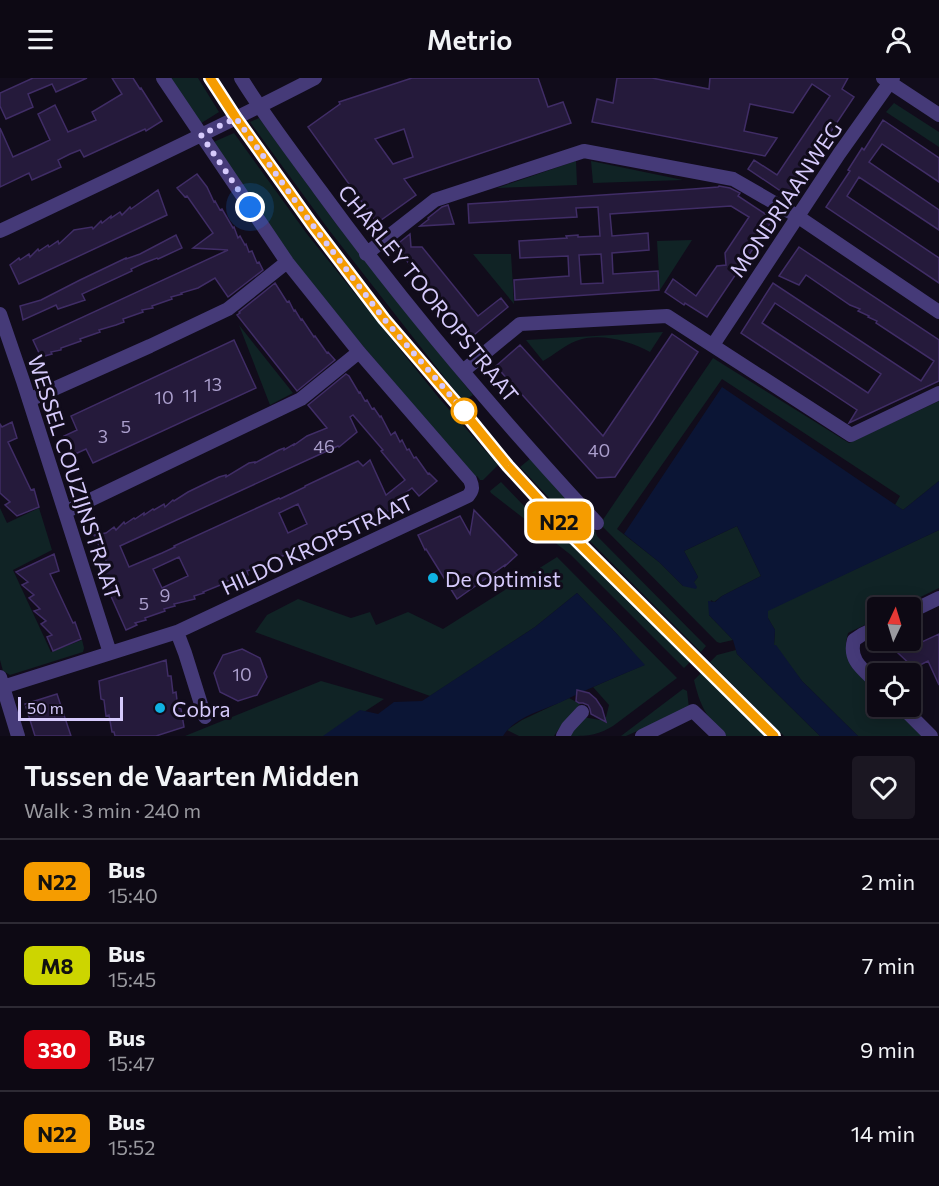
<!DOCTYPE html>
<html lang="en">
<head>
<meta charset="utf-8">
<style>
	:root { --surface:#0d0914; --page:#1b1722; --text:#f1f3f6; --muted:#9a9aa0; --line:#2d2a34 }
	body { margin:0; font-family:Commissioner,sans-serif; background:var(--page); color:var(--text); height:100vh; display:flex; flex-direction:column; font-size:22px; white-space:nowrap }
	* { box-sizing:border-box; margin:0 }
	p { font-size:20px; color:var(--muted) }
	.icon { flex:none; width:33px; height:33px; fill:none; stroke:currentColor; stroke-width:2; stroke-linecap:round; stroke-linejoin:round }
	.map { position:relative; height:658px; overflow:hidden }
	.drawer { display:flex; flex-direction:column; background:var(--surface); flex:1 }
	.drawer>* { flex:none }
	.badge { padding:0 12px; border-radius:9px; font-size:21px; line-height:39px }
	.needle { width:39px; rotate:4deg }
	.buttons { position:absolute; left:867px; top:519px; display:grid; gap:12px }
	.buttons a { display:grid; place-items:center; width:54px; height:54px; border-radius:6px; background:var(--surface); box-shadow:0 3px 15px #0003,0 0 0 2px var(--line); font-size:30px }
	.scale { position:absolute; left:18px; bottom:15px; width:105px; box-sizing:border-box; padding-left:6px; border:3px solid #d6cafc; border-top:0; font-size:16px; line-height:21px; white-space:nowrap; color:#d6cafc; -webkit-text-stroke:4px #110c1b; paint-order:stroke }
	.you { position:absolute; width:30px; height:30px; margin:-15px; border:4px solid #fff; border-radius:50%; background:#1a73e8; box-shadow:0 0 0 9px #1a73e833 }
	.map>.badge { position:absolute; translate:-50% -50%; box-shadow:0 0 0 3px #fff }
	.round { display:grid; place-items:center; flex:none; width:63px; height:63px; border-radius:6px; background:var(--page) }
	.overview { display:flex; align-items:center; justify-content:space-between; height:102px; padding:0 24px }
	h1 { font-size:28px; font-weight:600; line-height:45px }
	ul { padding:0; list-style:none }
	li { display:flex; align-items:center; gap:18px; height:84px; padding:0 24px; border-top:2px solid var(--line) }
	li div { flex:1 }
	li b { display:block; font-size:22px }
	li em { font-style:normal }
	li .badge { min-width:66px; font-weight:700; text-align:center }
	header { display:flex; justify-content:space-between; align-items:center; height:78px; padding:0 24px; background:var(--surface); font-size:27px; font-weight:600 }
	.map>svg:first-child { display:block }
	.green { fill:#102325 }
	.water { fill:#0b1535 }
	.building { fill:#251a3b; stroke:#402d66; stroke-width:1.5; fill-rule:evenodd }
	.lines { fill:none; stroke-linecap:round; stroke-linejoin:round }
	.service { stroke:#453a78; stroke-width:7 }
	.minor { stroke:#453a78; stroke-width:14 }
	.line-casing { stroke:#fff; stroke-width:14 }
	.line { stroke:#f59c00; stroke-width:9 }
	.walk { stroke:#d6cafc; stroke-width:6; stroke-dasharray:0 10.8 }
	.stop-dot { fill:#fff; stroke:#f59c00; stroke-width:3 }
	.poi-dot { fill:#0fb2e3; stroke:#110c1b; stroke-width:2 }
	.labels { text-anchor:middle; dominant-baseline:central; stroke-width:6; stroke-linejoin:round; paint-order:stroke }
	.number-label { font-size:18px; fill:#aa9ecc }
	.street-label { font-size:21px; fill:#d6cafc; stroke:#110c1b }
	.poi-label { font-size:21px; fill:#d6cafc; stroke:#110c1b; text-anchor:start }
</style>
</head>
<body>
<header><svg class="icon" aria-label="menu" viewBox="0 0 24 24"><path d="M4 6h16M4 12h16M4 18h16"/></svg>Metrio<svg class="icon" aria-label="person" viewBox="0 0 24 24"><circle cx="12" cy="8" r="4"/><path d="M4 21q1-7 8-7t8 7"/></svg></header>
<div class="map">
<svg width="939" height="658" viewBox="0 0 939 658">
	<rect width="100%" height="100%" fill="#110c1b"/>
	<path class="green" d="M 167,0 L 198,0 L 219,34 L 195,49 Z
		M 894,25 L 939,54 L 939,69 L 886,34 Z
		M 259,40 L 337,147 L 473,317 L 463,323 L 329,152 L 250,44 Z
		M 234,55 L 307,156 L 439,320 L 498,387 L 483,402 L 480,402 L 477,398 L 474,400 L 295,187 L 209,66 Z
		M 576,83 L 577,107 L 497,110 Z
		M 591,83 L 683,102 L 593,105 Z
		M 692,162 L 660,212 L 657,163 Z
		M 473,176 L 511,176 L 514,226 Z
		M 239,247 L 293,315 L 270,327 Z
		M 663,254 L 650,274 C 629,263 600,254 576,263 C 565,267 554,277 543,283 L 526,262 Z
		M 713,280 L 849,365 L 939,323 L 939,403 L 903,432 L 895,427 L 900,418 L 722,301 L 617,451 L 659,484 L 683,508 L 694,504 L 698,499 L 684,473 L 737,448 L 761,498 L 722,518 L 714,524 L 711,522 L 709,537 L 733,562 L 720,565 L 717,564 L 600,446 Z
		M 531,380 L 594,449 L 597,458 L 706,568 L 701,574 L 583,456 L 520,389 Z
		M 501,404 L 550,455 L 556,449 L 690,584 L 684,590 L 571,477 L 491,415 L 490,413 Z
		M 0,430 L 7,445 L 39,430 L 52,472 L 13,492 L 51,574 L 82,562 L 84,570 L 83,574 L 10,597 L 3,593 L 0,582 Z
		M 939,452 L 939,510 L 900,529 L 878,530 L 877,541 L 848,555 L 846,564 L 846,570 L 877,612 L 878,628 L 894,629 L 924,658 L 858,658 L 802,603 L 774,567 L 775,552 L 768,540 L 768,532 Z
		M 557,479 L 677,600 L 613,648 C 596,658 587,658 568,658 L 583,639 L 600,642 L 606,639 L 609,627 L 593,609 L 644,587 L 616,555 L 577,515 L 535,549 L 430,618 L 255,554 L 267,537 L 298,521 L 351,540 L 370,534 L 376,547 L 408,534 L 443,551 Z
		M 736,572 L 737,576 L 820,658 L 784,658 L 710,584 L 717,577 Z
		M 701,595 L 764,658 L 724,658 C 706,638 700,628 694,602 Z
		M 321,603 L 384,621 L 327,658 L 185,658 Z
		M 683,611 L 687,613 L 689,630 L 626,658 L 621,658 Z
		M 569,620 L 580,626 L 558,652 L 554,658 L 519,658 L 507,652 L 522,642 Z"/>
	<path class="water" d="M 722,309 L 903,432 L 939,403 L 939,452 L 768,533 L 768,540 L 775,552 L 774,567 L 776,567 L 802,603 L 858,658 L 820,658 L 737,576 L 733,562 L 709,537 L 708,523 L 715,524 L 722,518 L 761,498 L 737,448 L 684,473 L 698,499 L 694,504 L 697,509 L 696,511 L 683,508 L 659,484 L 624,456 Z
		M 577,515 L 616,555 L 645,587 C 616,599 587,611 559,625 C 540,633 514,640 503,658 L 323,658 L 360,632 L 378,636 L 394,624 L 422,623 L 535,549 Z"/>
	<path class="building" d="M 33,0 L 87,0 L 56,14 L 52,6 L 28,16 L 33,29 L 6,41 L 0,28 L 0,15 Z
		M 112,0 L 133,0 L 140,11 L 141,10 L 162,43 L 146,53 L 145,51 L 84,79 L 80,72 L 70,76 L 58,82 L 61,89 L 32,102 L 29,95 L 0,109 L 0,50 L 13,79 L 35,69 L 50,62 L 38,36 L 55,27 L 68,54 L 96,42 L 92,34 L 122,16 Z
		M 412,0 L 538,0 L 548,29 L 563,24 L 571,45 L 404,101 L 416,117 L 377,145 L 308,49 L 340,26 L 339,24 ZM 404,51 L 413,79 L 393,86 L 375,61 Z
		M 617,0 L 652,0 L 709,11 L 710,0 L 848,0 L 842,11 L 854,19 L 788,118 L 748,91 L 754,82 L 777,97 L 830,18 L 812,6 L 793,35 L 750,26 L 744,53 L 777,60 L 765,78 L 592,44 L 597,21 L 613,25 Z
		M 883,42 L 939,80 L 939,104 L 882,66 L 869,84 L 939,132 L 939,152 L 859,99 L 847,118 L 939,180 L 939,205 L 826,129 L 850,93 L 848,92 L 862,70 L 864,72 Z
		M 197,96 L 207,109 L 214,124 L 215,123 L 220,132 L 222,131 L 233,150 L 234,149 L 238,160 L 240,158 L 245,167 L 246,166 L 249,174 L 252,173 L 257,185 L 259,184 L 263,192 L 228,219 L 215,200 L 198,210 L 181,215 L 182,216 L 171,219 L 172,221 L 152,228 L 153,230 L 142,232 L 143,234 L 123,241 L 124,244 L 116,247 L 99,252 L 100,254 L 80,261 L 81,263 L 61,270 L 61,272 L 51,274 L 52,276 L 41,279 L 33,262 L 228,172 L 193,170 L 213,155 L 187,118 L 185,119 L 177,110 Z
		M 719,108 L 730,110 L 740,115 L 738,118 L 773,141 L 707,239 L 685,225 L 684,227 L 665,214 L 673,201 L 696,218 L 717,188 L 726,187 L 725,175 L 749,139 L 731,128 L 610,136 L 612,158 L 648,155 L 649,172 L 612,175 L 613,196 L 658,193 L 659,212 L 646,213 L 515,222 L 514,202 L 569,198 L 568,178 L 520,180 L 519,163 L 567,160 L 566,158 L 578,157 L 578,159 L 600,158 L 598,129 L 576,130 L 577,139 L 469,145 L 468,126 L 693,111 L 718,109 ZM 601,176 L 603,205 L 581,206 L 579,177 Z
		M 158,112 L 167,137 L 19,206 L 10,187 L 19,180 L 20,182 L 29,176 L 30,179 L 38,171 L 39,173 L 48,167 L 49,169 L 58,163 L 59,166 L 74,152 L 92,149 L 93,151 L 101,143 L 102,145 L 111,138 L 111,140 L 120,134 L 122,137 L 130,129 L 131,131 Z
		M 448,127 L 454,146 L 420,148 L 429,141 L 428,140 L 442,129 Z
		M 410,156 L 411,169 L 422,169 L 478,238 L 501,220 L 508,229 L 469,261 L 395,168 Z
		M 176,157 L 182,170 L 158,181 L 157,180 L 144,185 L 131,191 L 132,193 L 82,216 L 85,222 L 58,231 L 56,227 L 23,242 L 20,228 L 41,222 L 80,202 L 126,180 L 126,181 L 140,176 Z
		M 799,169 L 939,262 L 939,303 L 849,345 L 857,332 L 741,255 L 773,205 L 921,303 L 934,283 L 876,245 L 877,243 L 868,239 L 869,238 L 858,233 L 860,231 L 850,227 L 806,197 L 799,207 L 779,198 ZM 775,225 L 881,296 L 868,315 L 762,245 Z
		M 275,205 L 287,224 L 289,223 L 294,233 L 295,232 L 301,242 L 302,241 L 314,259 L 315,258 L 327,275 L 328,274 L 335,282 L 297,313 L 237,237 L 240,235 L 239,234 Z
		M 672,256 L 698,274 L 653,343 L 615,399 L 597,400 L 517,311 L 516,311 L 496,288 L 520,267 L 603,358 Z
		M 234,262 L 256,310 L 93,385 L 86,371 L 73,377 L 64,358 L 77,352 L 71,338 Z
		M 346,296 L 349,298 L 359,315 L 360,314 L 365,323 L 367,322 L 372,331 L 374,330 L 380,339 L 381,338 L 391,357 L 395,354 L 400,364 L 402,362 L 407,372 L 409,371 L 414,380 L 416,379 L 428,396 L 429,395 L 437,403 L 419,418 L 412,410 L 396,422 L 397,424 L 392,426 L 395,431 L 378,436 L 353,444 L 354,446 L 343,449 L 344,450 L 334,453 L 334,455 L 324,458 L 325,459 L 314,462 L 315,464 L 304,466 L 305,468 L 295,471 L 295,473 L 285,475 L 286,477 L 275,480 L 276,482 L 266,484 L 267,486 L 247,493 L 248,497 L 223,504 L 223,506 L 203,514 L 204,515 L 194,518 L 195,521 L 174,526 L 175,528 L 164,531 L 165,533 L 145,540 L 146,542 L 135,545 L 137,547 L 126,552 L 110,516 L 102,491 L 109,489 L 94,457 L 106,455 L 114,449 L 116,452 L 124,444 L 125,446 L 134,440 L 135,441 L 144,435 L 144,437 L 153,431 L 154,432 L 164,426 L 165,429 L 173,422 L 174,423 L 188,414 L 219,399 L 226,397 L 226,399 L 249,385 L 255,384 L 255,385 L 279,372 L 284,370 L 284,372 L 294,366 L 294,367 L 307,358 L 327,350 L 308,327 ZM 353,337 L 383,372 L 381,373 L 405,402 L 386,417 L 370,382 L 363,388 L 358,383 L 305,408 L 305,409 L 280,421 L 279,420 L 174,468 L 175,469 L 162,475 L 129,489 L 120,468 L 338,368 L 339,369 L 357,354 L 350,339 ZM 298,426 L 307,446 L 288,455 L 279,435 ZM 179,479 L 188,498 L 162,510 L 153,491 Z
		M 12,344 L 17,360 L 8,364 L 31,412 L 34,411 L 39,429 L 17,438 L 5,427 L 10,424 L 0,415 L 0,346 L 2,349 Z
		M 474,432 L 517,477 L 505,488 L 505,487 L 457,521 L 426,471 L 425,472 L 418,457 L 460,438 L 470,456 Z
		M 54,476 L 59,493 L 50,496 L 73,545 L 75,544 L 81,561 L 53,573 L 47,559 L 52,557 L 41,546 L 46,543 L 34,533 L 40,531 L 29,520 L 34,517 L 22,507 L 28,504 L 16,494 Z
		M 939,556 L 939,607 L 928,583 L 914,590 L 898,575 Z
		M 242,571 L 260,580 L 267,599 L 257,617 L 238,623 L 220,614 L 214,595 L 223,577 Z
		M 166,582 L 168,598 L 171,598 L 173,615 L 176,614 L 178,630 L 181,631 L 184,649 L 156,658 L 115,658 L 114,654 L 112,654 L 109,637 L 106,638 L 104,622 L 101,621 L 99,603 Z
		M 577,612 L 589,615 L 596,621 L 602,630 L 606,644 L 591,636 L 590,631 L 588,627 L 583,625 L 579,625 L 576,623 Z
		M 57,616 L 71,658 L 35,658 L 25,626 Z"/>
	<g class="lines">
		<path class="service" d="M 210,0 L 236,40 L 311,145 L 384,241 L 508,388 L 573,459 L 774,658"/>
		<path class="minor" d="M 241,0 C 265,39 293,75 320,112 C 405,229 499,339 597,445
			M 883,0 L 939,37
			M 0,153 C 106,103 211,54 315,0
			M 366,176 L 435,122 L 584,73 L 733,101 L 797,138 L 939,234
			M 0,236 L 23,303 L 110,575
			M 713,267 L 839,76 L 893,0
			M 463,293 L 520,246 L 667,238 L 851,357 L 939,315
			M 29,322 L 150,268 L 228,231 L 287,184
			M 65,434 L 301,321 L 359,274
			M 910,534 L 939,520
			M 878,549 L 863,556 L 854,562 C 848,583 864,592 878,606
			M 177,554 L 185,575 L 205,639
			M 0,599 L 18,658
			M 3,609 L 177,554 L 468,418 C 473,412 473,409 470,402 L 359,274 L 287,184 L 163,0
			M 901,628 L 931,658
			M 563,658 L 568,649 L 582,634
			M 642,658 L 693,633 L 719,658"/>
	</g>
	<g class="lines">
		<g class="line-casing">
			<path id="line" d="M 210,0 L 236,40 L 311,145 L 384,241 L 463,333 L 508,388 L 573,459 L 774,658"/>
		</g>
		<use href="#line" class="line"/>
		<path class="walk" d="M 250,129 L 201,57 L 236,40 L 311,145 L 384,241 L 464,333"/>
	</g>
	<circle class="stop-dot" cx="464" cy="333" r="12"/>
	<g class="poi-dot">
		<circle cx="433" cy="500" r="6"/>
		<circle cx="160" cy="630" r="6"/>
	</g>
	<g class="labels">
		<g class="number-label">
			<text x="213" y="306">13</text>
			<text x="190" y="317">11</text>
			<text x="164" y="319">10</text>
			<text x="126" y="348">5</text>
			<text x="103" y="358">3</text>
			<text x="324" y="368">46</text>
			<text x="599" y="372">40</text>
			<text x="165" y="517">9</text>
			<text x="144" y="525">5</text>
			<text x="242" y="596">10</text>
		</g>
		<g class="street-label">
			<text transform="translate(785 121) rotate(-56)">MONDRIAANWEG</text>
			<text transform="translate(429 215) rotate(51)">CHARLEY TOOROPSTRAAT</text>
			<text transform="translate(75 399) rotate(72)">WESSEL COUZIJNSTRAAT</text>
			<text transform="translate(317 466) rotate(-25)">HILDO KROPSTRAAT</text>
		</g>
		<g class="poi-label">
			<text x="445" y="500">De Optimist</text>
			<text x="172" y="630">Cobra</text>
		</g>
	</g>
</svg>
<div class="buttons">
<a><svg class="needle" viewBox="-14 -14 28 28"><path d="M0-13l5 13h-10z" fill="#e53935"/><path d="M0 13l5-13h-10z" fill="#9a9aa0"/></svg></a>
<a><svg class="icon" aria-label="locate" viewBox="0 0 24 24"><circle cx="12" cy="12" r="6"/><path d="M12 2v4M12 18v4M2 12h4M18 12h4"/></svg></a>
</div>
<div class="scale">50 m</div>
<div class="you" style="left:250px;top:129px"></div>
<b class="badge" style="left:559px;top:443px;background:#f59c00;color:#111">N22</b>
</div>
<section class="drawer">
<div class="overview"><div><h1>Tussen de Vaarten Midden</h1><p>Walk · 3 min · 240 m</p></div><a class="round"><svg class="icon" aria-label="heart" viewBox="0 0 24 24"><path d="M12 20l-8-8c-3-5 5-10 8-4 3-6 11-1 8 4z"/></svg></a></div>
<ul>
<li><span class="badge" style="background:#f59c00;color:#111">N22</span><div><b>Bus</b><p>15:40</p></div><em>2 min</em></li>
<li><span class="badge" style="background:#cdd500;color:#111">M8</span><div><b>Bus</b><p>15:45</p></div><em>7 min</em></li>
<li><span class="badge" style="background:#e00713;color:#fff">330</span><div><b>Bus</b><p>15:47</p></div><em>9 min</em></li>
<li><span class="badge" style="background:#f59c00;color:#111">N22</span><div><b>Bus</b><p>15:52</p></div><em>14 min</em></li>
</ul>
</section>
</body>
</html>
